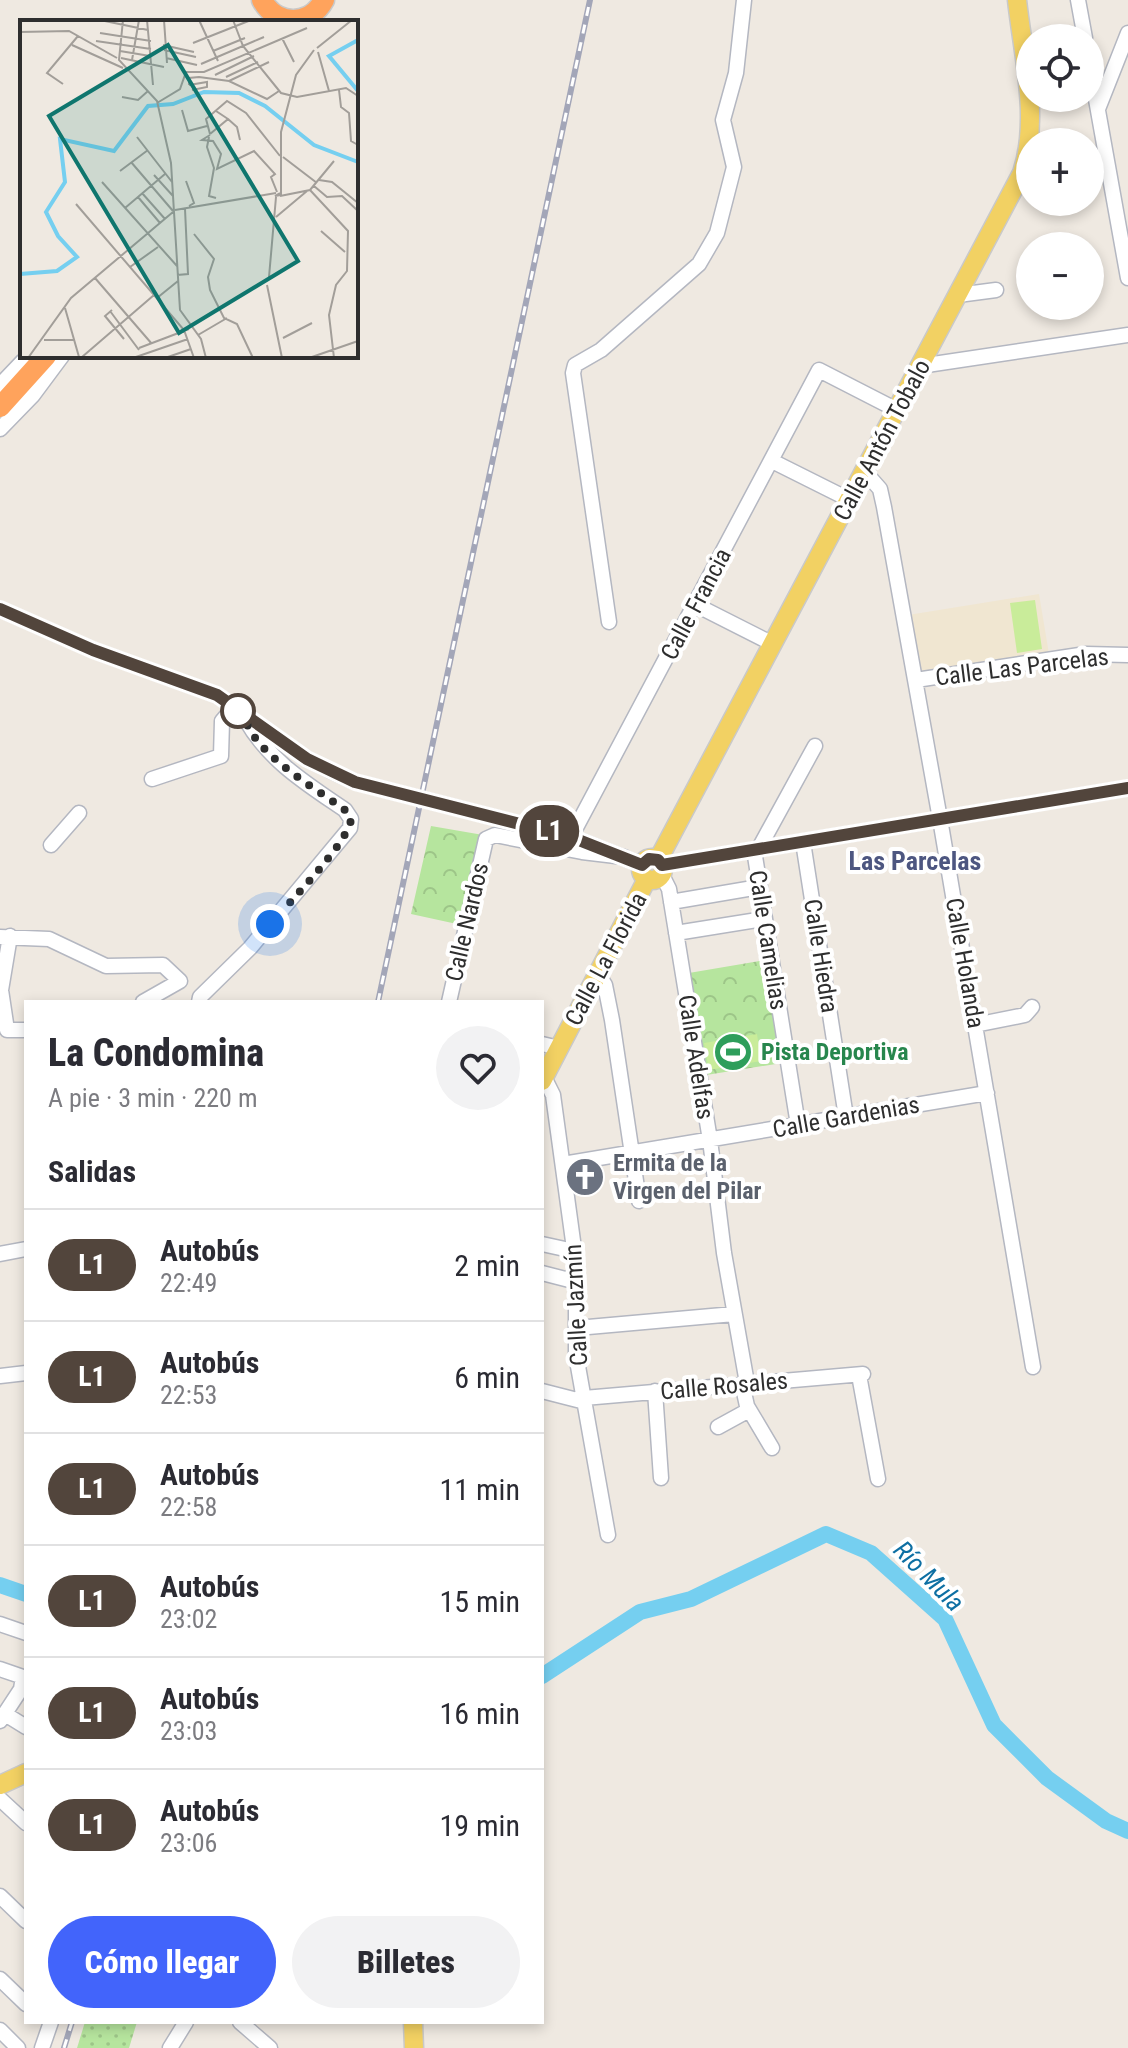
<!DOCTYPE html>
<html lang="es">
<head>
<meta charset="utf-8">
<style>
	:root { --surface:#fff; --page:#f2f2f3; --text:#2b2b33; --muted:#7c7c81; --line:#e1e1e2; --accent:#4264fb }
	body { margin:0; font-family:"Roboto Condensed",sans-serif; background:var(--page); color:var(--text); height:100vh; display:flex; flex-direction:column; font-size:30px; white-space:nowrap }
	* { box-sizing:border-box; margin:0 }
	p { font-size:26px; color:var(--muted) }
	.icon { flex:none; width:44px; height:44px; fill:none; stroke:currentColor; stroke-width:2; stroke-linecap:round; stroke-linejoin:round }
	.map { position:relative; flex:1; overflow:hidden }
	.sheet { position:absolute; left:24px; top:1000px; width:520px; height:1024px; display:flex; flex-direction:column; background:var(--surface); border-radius:0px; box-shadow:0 4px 12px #0003 }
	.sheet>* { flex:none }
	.badge { padding:0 16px; border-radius:26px; font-size:28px; line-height:52px }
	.tools { position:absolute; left:1016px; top:24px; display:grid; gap:16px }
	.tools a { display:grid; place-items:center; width:88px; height:88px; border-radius:50%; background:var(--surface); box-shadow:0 4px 12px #0003; font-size:40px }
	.you { position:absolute; width:40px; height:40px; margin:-20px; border:6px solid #fff; border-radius:50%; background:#1a73e8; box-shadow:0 0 0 12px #1a73e833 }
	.map>.badge { position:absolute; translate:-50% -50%; box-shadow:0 0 0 4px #fff }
	h2 { padding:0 24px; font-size:30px; line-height:72px }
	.round { display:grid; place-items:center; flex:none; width:84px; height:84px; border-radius:42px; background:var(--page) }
	.headline { display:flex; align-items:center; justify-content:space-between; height:136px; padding:0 24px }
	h1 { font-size:38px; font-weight:800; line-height:60px }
	.cta { display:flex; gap:16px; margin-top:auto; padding:16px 24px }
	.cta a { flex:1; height:92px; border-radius:48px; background:var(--accent); color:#fff; font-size:32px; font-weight:800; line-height:92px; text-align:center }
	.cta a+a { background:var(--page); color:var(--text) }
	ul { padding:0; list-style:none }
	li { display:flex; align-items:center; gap:24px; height:112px; padding:0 24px; border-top:2px solid var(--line) }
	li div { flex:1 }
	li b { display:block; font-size:30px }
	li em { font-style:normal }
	li .badge { min-width:88px; font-weight:700; text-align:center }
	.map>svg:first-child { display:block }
	.education { fill:#f0e6d1 }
	.grass { fill:url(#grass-dots) }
	.forest { fill:url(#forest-crowns) }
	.pitch { fill:#c9ec9a }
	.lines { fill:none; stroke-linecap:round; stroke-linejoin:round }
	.river { stroke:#75cff0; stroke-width:16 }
	.minor-casing { stroke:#b4b7c1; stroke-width:17 }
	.major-casing { stroke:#c9c9c9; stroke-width:21 }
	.highway-casing { stroke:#c9c9c9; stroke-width:23 }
	.minor { stroke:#fff; stroke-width:14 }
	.major { stroke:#f2d163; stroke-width:18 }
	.highway { stroke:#ffa35c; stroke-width:20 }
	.rail-casing { stroke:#a3a6b8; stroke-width:6 }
	.rail { stroke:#fff; stroke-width:3; stroke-dasharray:9; stroke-linecap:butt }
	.minor-bridge-casing { stroke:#b4b7c1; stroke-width:17; stroke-linecap:butt }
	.minor-bridge { stroke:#fff; stroke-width:14 }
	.line-casing { stroke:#fff; stroke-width:18 }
	.line { stroke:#52453c; stroke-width:12 }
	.walk { stroke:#2e2e2e; stroke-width:8; stroke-dasharray:0 14.4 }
	.stop-dot { fill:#fff; stroke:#52453c; stroke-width:4 }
	.labels { text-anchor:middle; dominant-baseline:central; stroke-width:8; stroke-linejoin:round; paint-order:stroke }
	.street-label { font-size:24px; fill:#2e2e2e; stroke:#fff }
	.leisure-label { font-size:24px; font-weight:bold; fill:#27864d; stroke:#fff; text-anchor:start }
	.worship-label { font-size:24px; font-weight:bold; fill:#5b616d; stroke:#fff; text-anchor:start }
	.neighbourhood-label { font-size:26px; font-weight:bold; fill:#4d5680; stroke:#fff }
	.water-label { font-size:26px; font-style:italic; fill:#0d6fa3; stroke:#fff }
	.inset-river { fill:none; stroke:#75cff0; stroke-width:4 }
	.inset-road { fill:none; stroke:#a29e99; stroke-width:2 }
	.view { fill:#0f766e; fill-opacity:0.15; stroke:#0f766e; stroke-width:4 }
	.inset-edge { fill:none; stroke:#2e2e2e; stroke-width:4 }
</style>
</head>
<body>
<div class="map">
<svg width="1128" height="2048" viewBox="0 0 1128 2048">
	<defs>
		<pattern id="grass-dots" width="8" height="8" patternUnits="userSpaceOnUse" patternTransform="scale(2)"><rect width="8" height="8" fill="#b6e59e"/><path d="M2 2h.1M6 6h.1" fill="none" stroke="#9dc588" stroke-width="1.8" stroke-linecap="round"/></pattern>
		<pattern id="forest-crowns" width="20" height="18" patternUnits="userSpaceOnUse" patternTransform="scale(2)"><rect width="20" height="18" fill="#b6e59e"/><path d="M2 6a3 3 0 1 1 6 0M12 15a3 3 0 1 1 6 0" fill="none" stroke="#9dc588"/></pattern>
	</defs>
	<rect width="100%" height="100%" fill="#efe9e1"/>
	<path class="education" d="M 1039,594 L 1049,654 L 924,675 L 918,672 L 908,615 Z"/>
	<path class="grass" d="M 85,2022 L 137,2022 L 129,2048 L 77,2048 Z"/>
	<path class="forest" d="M 431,826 L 489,836 L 466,926 L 411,914 Z
		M 771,959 L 788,1062 L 700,1076 L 683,974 Z"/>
	<path class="pitch" d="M 1035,600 L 1042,649 L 1017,653 L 1010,603 Z
		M 757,1034 L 761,1061 L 709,1070 L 704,1043 Z"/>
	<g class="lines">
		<path class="river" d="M 0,1585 L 26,1594
			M 542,1676 L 640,1612 L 691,1599 L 826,1534 L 871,1553 L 945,1619 L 994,1725 L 1047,1778 L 1106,1821 L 1128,1831"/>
		<g class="minor-casing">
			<path id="minor" d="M 1078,0 L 1085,38
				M 1090,66 L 1128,278
				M 1098,109 L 1128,33
				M 958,295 L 996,290
				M 920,366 L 1128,335
				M 0,385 L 23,361
				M 0,429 L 33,395 L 62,356
				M 772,461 L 850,500
				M 865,472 L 880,489 L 884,507 L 940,819 L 1033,1367
				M 696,605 L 773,644
				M 0,609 L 93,650 L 217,695 L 307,759 L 329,770 L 355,782 L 414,797
				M 609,622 L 573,373 L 575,365 L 601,350 L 699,264 L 717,233 L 734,167 L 723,120 L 736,73 L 744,0
				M 916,680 L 1086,654 L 1128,655
				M 152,779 L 221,756 L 222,721 L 233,708
				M 426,800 L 571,837 L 642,865
				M 571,837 L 819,370 L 897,410
				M 803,842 L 846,1117
				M 51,845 L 79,813
				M 754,850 L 798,1125
				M 758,850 L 815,746
				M 662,865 L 1128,788
				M 662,875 L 669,889 L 710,1140 L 724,1253 L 747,1383
				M 671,902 L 759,887
				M 676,933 L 764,919
				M 10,936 L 1,990 L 7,1030 L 26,1030
				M 0,937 L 49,939 L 106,966 L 163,965 L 180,981 L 143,1002
				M 598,974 L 605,985 L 612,1020 L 639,1201
				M 199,1002 L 200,997 L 250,948 L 350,828 L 351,819 L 345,810 C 307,784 269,761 246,720
				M 449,1002 L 486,839 L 495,835 L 582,852 L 624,857
				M 975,1025 L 1025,1015 L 1032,1007
				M 542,1044 L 559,1048
				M 544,1077 L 553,1095 L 576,1263 L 576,1355 L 608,1535
				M 563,1164 L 987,1093
				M 542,1244 L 574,1251
				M 0,1254 L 26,1249
				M 542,1273 L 577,1282
				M 577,1328 L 734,1314
				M 859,1375 L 878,1479
				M 0,1376 L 26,1373
				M 742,1383 L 747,1406 L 772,1448
				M 542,1391 L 585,1402
				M 655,1391 L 661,1478
				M 584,1398 L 863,1374
				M 718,1427 L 749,1410
				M 0,1624 L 26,1633
				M 0,1669 L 26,1678
				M 5,1714 L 26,1727
				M 0,1721 L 21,1689 L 23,1677
				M 0,1799 L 26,1823
				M 0,1896 L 26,1921
				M 0,1979 L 26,2004
				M 240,2022 L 270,2048
				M 0,2030 L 18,2048
				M 42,2048 L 51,2022
				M 170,2048 L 186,2022"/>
		</g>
		<g class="major-casing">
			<path id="major" d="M641 869a11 11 0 1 1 22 0a11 11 0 1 1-22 0Z
				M 658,860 L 1022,173 C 1040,119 1023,56 1017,0
				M 542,1081 L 647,879
				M 0,1785 L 26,1773
				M 413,2022 L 414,2048"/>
		</g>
		<g class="highway-casing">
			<path id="highway" d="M 262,0 C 276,26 310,27 324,0
				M 0,407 L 46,356"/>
		</g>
		<use href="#minor" class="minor"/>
		<use href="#major" class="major"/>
		<use href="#highway" class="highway"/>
		<g class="rail-casing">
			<path id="rail" d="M 378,1002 L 590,0
				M 64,2048 L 72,2022"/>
		</g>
		<use href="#rail" class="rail"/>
		<g class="minor-bridge-casing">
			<path id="minor-bridge" d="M 414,797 L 426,800"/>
		</g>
		<use href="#minor-bridge" class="minor-bridge"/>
	</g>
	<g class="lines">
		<g class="line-casing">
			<path id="line" d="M 0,609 L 93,650 L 217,695 L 307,759 L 355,782 L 571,837 L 642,865 L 649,859 L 658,860 L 662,865 L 1128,788"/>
		</g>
		<use href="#line" class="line"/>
		<path class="walk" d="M 238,711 L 233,708 C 246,718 249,731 259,743 C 283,770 316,789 345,810 L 351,819 C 349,842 288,904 270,924"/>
	</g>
	<defs>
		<g id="stadium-disc" transform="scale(2)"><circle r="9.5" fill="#2e9e5b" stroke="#fff"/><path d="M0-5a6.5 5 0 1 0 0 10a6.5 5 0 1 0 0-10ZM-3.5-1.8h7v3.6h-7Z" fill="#fff"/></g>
		<g id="church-disc" transform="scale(2)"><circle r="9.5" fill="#6b7280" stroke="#fff"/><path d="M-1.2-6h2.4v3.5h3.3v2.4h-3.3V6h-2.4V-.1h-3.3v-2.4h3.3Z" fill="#fff"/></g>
	</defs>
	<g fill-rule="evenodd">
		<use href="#stadium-disc" x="733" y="1052"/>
		<use href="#church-disc" x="585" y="1177"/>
	</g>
	<circle class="stop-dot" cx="238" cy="711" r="16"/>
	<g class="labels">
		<g class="street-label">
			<text transform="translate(882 440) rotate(-62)">Calle Antón Tobalo</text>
			<text transform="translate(696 604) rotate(-62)">Calle Francia</text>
			<text transform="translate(1022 667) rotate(-7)">Calle Las Parcelas</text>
			<text transform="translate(467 922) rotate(-77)">Calle Nardos</text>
			<text transform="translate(768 940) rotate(81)">Calle Camelias</text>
			<text transform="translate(821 956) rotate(81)">Calle Hiedra</text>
			<text transform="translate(606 959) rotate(-62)">Calle La Florida</text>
			<text transform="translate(965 963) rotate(80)">Calle Holanda</text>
			<text transform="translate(696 1057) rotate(81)">Calle Adelfas</text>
			<text transform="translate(846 1117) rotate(-10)">Calle Gardenias</text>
			<text transform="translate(576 1305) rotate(-93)">Calle Jazmín</text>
			<text transform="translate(724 1386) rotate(-5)">Calle Rosales</text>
		</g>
		<g class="leisure-label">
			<text x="761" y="1052">Pista Deportiva</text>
		</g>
		<g class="worship-label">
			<text x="613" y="1163">Ermita de la<tspan x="613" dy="28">Virgen del Pilar</tspan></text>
		</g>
		<g class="neighbourhood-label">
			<text x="915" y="861">Las Parcelas</text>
		</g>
		<g class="water-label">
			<text transform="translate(929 1576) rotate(45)">Río Mula</text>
		</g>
	</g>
	<g transform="translate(20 20)">
		<rect width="338" height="338" fill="#efe9e1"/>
		<path class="inset-river" d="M 338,20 L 309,36 L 338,71M 0,254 L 37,251 L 57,237 L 38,216 L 26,192 L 45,162 L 40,119 L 94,131 L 128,86 L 153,84 L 184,72 L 219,73 L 245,86 L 294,125 L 338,142"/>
		<path class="inset-road" d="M 80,0 L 128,10M 103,0 L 99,40 L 137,81 L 151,143 L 154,192M 127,0 L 133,65M 144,0 L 147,43M 179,0 L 198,41M 213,0 L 223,26 L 261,73 L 277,77 L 326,68 L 338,76M 0,12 L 49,11 L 97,38M 80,13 L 131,21M 262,18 L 274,42M 76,21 L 131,29M 173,23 L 231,0M 52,25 L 103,48M 143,25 L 174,32M 297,28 L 332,0M 144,30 L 176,37M 100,31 L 130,36M 193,31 L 225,18M 298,32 L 309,71M 101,38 L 144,47M 146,38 L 177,45M 112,40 L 119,0M 181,44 L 244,17M 195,55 L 234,36M 206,57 L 238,42M 209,61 L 249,42M 43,64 L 27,53 L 58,16M 169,65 L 169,58 L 179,57 L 209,61 L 247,79 L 259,71M 169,65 L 187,62 L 187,67 L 172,70M 319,70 L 321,87 L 329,93 L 331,121 L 338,125M 102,77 L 118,80 L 128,71M 137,83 L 160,69 L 166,52 L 184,52 L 287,8M 162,90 L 168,111 L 187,106M 208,99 L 217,107 L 220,120M 190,114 L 186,99 L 207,81 L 226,93 L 260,136M 190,114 L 208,99 L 196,91M 190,115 L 182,120 L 193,121 L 201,134 L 197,149 L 234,131 L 255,154 L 251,157 L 257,172M 117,117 L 152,162M 189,117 L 187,127 L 194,148 L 189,176 L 196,178M 263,137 L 297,163M 111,142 L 153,191M 100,151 L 128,130M 134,155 L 153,176M 299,160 L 312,162 L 338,183M 166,161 L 174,183 L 169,186M 82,162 L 157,246M 294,166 L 307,177 L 322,176 L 338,191M 290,170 L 328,211 L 327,251 L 316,265 L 309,295 L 314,338M 122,173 L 145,199M 260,173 L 255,176 L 261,175 L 261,112 L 276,55 L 294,30M 260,176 L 290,170 L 314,141M 118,177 L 140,203M 56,184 L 164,310 L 174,338M 105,188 L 145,154M 155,190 L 256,173M 154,192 L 160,290 L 181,319 L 186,338M 256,197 L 287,171M 301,211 L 325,232M 174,214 L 194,239 L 188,257 L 190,270 L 204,298 L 217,304 L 233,338M 110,247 L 138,227M 157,255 L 168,254 L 165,189M 249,257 L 256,177M 75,258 L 132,324M 247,265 L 262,338M 137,278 L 158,261M 45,288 L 59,337M 92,290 L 85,296 L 104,319M 90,291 L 119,330M 178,315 L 207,298M 263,318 L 292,303M 24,320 L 55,320M 119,328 L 169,309M 8,337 L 62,338M 62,337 L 134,275M 8,338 L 51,278 L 153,192M 113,338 L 168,319M 145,338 L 171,329M 289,338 L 338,321"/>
		<path class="view" d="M 148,25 L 278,241 L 159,313 L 29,96 Z"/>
		<rect width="338" height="338" class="inset-edge"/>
	</g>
</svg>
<div class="tools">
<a><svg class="icon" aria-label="locate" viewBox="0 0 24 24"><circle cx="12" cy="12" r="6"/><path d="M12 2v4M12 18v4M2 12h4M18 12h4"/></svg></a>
<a>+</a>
<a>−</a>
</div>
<div class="you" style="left:270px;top:924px"></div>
<b class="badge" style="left:549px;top:831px;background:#52453c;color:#fff">L1</b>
<section class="sheet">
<div class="headline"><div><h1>La Condomina</h1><p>A pie · 3 min · 220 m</p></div><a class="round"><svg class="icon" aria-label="heart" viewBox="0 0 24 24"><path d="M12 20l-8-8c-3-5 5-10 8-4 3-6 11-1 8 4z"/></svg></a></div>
<h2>Salidas</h2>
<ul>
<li><span class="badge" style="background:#52453c;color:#fff">L1</span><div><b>Autobús</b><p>22:49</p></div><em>2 min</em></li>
<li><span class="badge" style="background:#52453c;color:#fff">L1</span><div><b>Autobús</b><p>22:53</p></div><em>6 min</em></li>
<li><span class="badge" style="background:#52453c;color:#fff">L1</span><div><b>Autobús</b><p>22:58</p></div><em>11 min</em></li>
<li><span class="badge" style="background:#52453c;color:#fff">L1</span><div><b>Autobús</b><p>23:02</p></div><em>15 min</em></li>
<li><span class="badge" style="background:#52453c;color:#fff">L1</span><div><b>Autobús</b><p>23:03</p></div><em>16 min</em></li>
<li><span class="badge" style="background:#52453c;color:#fff">L1</span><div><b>Autobús</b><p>23:06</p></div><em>19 min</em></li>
</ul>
<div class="cta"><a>Cómo llegar</a><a>Billetes</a></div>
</section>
</div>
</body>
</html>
